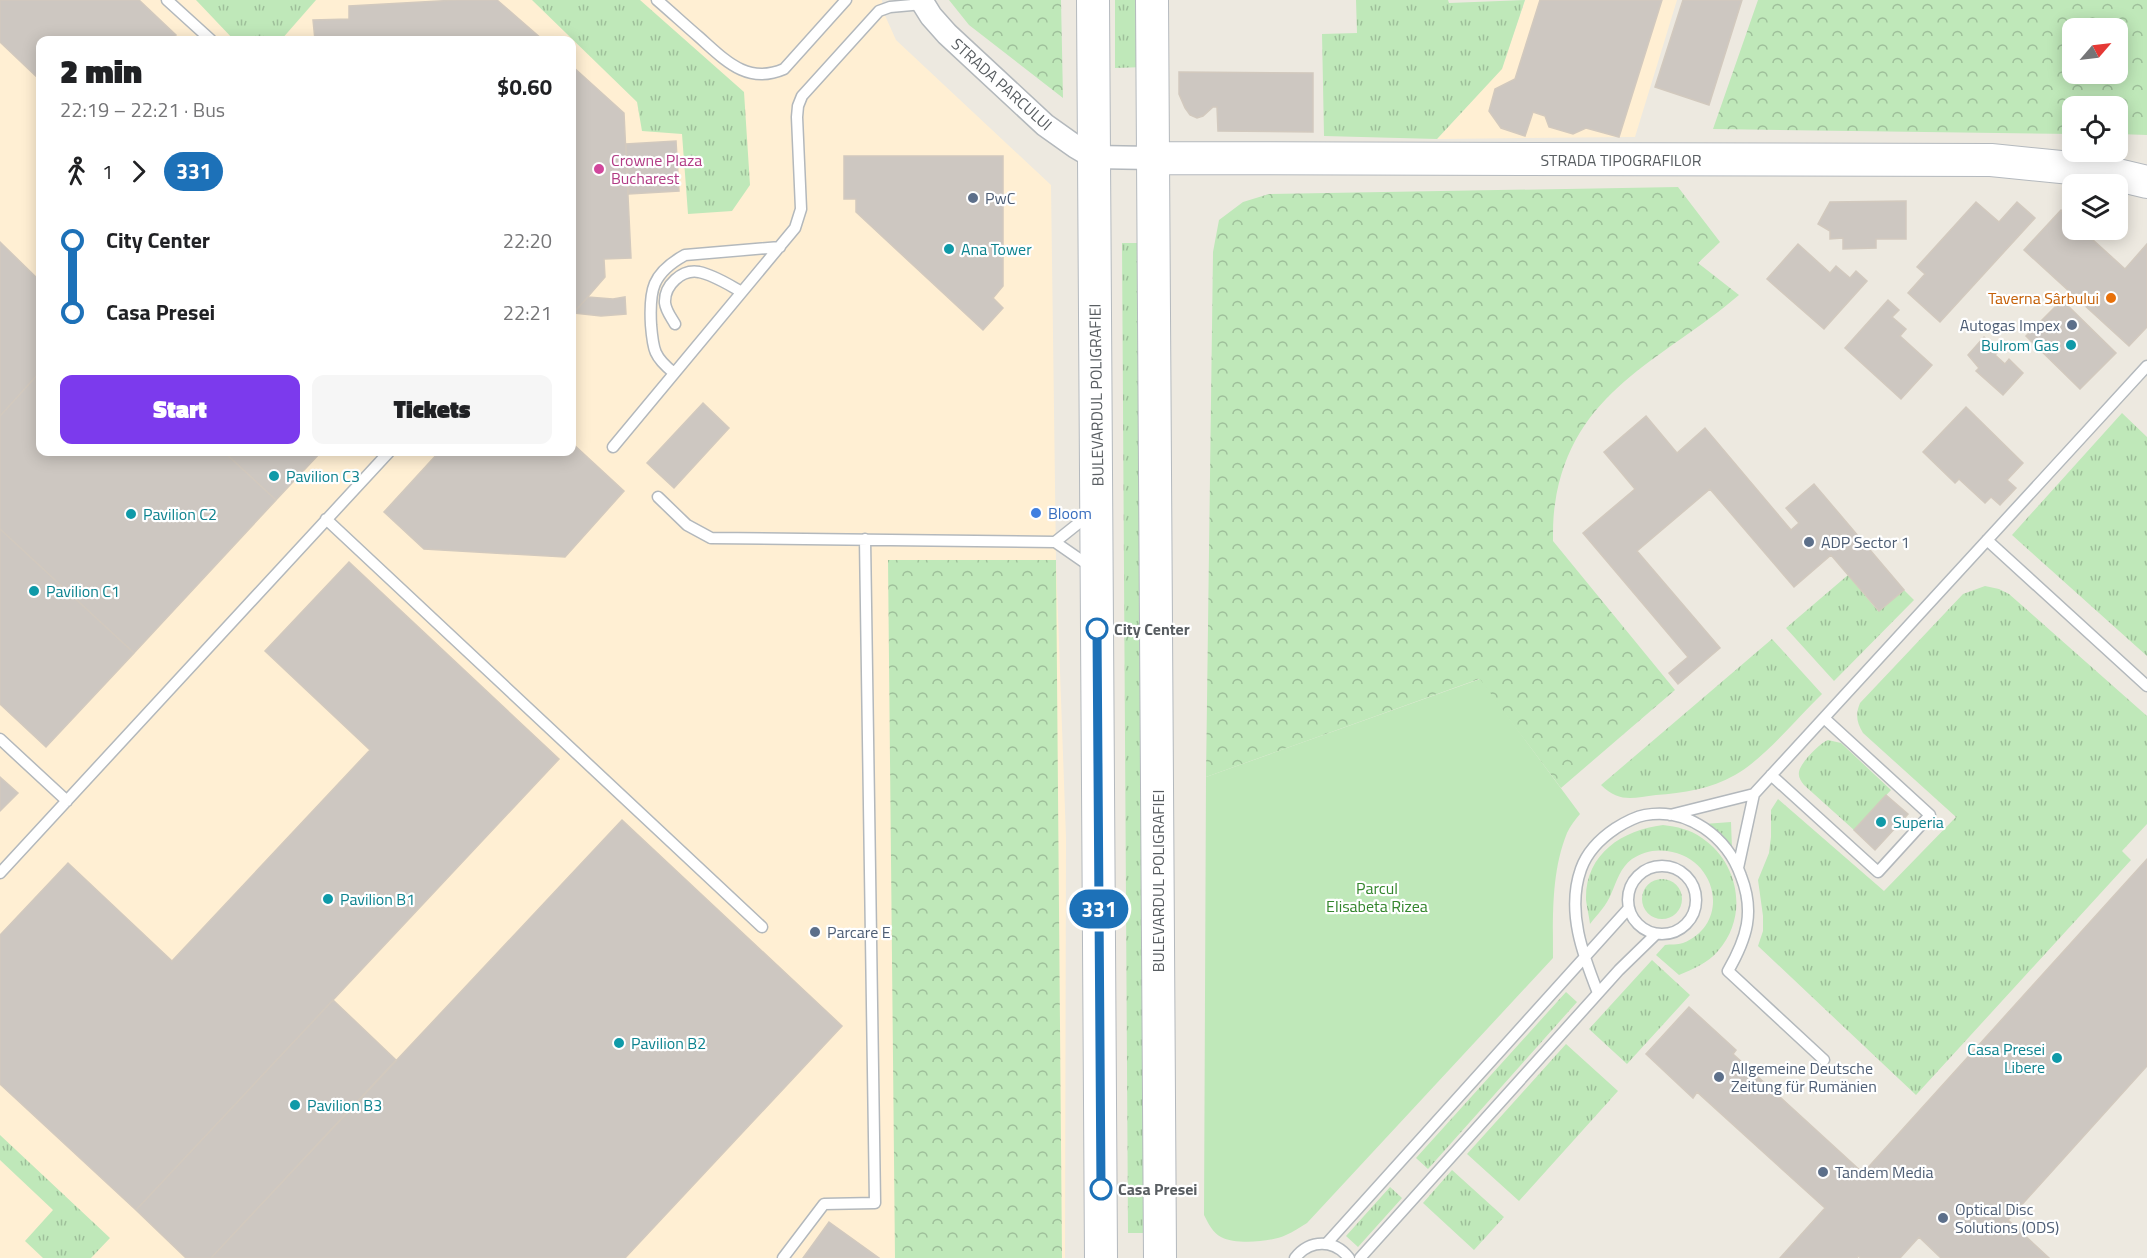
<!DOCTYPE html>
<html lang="en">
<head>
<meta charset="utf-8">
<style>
	:root { --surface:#fff; --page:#f6f6f6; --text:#202124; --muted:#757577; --accent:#7c3aed }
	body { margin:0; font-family:"Titillium Web",sans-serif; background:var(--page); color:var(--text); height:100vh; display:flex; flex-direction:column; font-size:22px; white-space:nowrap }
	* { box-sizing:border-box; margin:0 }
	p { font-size:20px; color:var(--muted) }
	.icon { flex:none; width:33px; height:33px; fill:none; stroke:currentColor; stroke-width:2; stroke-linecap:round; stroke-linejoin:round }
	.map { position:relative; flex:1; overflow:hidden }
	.panel { position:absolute; left:36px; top:36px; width:540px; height:420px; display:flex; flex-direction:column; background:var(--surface); border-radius:12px; box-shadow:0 3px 15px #0003 }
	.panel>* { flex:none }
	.badge { padding:0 12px; border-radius:20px; font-size:21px; line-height:39px }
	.needle { width:39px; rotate:62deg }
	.buttons { position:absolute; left:2062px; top:18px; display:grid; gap:12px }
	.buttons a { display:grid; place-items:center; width:66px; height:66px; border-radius:12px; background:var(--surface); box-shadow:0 3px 15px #0003; font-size:30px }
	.map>.badge { position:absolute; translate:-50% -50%; box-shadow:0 0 0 3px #fff }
	.legs { display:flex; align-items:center; gap:9px; height:66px; padding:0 24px; font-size:20px }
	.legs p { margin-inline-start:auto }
	.overview { display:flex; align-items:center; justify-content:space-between; height:102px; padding:0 24px }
	h1 { font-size:33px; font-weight:800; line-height:45px }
	.primary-button { display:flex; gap:12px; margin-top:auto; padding:12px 24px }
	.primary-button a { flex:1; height:69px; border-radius:12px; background:var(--accent); color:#fff; font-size:24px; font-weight:800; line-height:69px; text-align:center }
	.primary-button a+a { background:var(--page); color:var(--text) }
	ul { padding:0 24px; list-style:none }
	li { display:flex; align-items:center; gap:21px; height:72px; font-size:22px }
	li i { display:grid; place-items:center; width:9px; height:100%; margin:0 8px; background:currentColor }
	li i::after { content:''; width:15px; height:15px; margin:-8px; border:4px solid; border-radius:50%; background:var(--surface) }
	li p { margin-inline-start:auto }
	li:first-child i { background:linear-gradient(#0000 50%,currentColor 0) }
	li:last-child i { background:linear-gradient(currentColor 50%,#0000 0) }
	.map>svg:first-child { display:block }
	.commercial { fill:#ffefd3; fill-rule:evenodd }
	.grass { fill:url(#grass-tufts) }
	.forest { fill:url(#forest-crowns); fill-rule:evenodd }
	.park { fill:#bfe8b9 }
	.building { fill:#cdc7c1; stroke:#d2c9be; stroke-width:1.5 }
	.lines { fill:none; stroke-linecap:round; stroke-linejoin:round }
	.lane-casing { stroke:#b3b8bc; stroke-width:13 }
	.street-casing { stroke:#b3b8bc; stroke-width:25 }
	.secondary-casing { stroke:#b4b9be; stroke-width:34 }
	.lane { stroke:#fff; stroke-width:10 }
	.street { stroke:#fff; stroke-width:22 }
	.secondary { stroke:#fff; stroke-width:32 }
	.line-1-casing { stroke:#fff; stroke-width:14 }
	.line-1 { stroke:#1d71b8; stroke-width:9 }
	.hotel-dot { fill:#d1479c; stroke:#fff; stroke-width:2 }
	.service-dot { fill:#5c6f8a; stroke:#fff; stroke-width:2 }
	.culture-dot { fill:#0f9aa8; stroke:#fff; stroke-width:2 }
	.food-dot { fill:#e8710a; stroke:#fff; stroke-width:2 }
	.shop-dot { fill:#3f7fe0; stroke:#fff; stroke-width:2 }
	.stop-1-dot { fill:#fff; stroke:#1d71b8; stroke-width:3 }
	.labels { text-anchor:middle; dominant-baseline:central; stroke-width:4.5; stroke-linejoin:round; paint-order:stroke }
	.street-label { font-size:16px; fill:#595e62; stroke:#fff }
	.hotel-label { font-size:16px; fill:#b23c85; stroke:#fff; text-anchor:start }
	.service-label { font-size:16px; fill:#4e5e75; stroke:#fff; text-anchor:start }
	.culture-label { font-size:16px; fill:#0d838f; stroke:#fff; text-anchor:start }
	.food-label { font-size:16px; fill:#c56008; stroke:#fff; text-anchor:end }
	.shop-label { font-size:16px; fill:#366cbe; stroke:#fff; text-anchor:start }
	.stop-label { font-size:16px; font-weight:bold; fill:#595e62; stroke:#fff; text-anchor:start }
	.park-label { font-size:16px; fill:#34862d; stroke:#fff }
</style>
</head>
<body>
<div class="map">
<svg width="2147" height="1258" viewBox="0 0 2147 1258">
	<defs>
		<pattern id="grass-tufts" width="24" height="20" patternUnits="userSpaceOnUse" patternTransform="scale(1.5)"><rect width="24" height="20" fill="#bfe8b9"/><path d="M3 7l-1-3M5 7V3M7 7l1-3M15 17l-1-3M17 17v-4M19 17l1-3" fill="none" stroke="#9ebf9a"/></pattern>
		<pattern id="forest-crowns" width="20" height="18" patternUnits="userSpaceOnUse" patternTransform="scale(1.5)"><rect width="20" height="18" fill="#bfe8b9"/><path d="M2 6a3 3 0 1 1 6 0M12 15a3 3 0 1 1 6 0" fill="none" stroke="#9ebf9a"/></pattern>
	</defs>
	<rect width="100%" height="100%" fill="#ede9e0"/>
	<path class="commercial" d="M 0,0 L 882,0 L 883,11 L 896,40 L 1051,185 L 1056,560 L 1066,838 L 1065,1258 L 0,1258 ZM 40,40 L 572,40 L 572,452 L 40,452 Z
		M 1525,0 L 1677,0 L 1635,137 L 1437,139 L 1502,68 Z"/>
	<path class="grass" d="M 196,0 L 316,0 L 281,40 L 234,40 Z
		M 532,0 L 640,0 L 744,92 L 750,185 L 732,211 L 688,214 L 682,134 L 642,131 L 637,102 Z
		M 1115,0 L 1145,0 L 1146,67 L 1115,68 Z
		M 1356,0 L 1448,0 L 1449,3 L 1525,0 L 1502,69 L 1437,139 L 1324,136 L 1322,34 L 1357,33 Z
		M 1122,243 L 1138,243 L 1144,1233 L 1128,1233 Z
		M 2122,413 L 2147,437 L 2147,656 L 2012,535 Z
		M 1848,575 L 1878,611 L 1904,590 L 1914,600 L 1834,681 L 1786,628 Z
		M 1985,586 L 1999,589 L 2009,594 L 2147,716 L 2147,824 L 2122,851 L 2131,860 L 1916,1095 L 1758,946 L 1763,931 L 1763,916 L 1758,880 L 1769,853 L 1771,837 L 1771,810 L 1778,799 L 1884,891 L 1956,817 L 1863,733 C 1857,723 1855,715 1860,703 L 1963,594 Z
		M 1772,639 L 1822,694 C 1797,718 1764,759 1735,775 C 1711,789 1683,793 1656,795 C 1633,798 1619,803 1601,785 Z
		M 1828,740 L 1841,743 L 1891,790 L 1854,830 L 1804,785 C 1801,781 1798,777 1799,772 C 1800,763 1820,743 1828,740 Z
		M 1731,822 L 1732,849 L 1721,833 L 1704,824 Z
		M 1663,825 C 1677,827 1690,829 1702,838 C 1739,863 1749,916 1718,951 C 1708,963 1693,969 1679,975 L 1656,955 L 1665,945 C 1670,944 1678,945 1683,943 C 1732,923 1717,857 1667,851 C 1655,849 1642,852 1632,859 C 1620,868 1617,881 1611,894 C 1607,905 1597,915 1590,924 C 1589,916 1587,908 1586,900 C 1585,854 1622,830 1663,825 Z
		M1642 899a20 20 0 1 1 40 0a20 20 0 1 1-40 0Z
		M 1652,960 L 1690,995 L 1627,1064 L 1589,1029 Z
		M 1566,992 L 1577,1002 L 1428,1169 L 1416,1158 Z
		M 1566,1044 L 1618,1091 L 1519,1201 L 1467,1154 Z
		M 0,1135 L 110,1238 L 91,1258 L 43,1258 L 25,1241 L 53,1210 L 0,1160 Z
		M 1452,1170 L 1504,1217 L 1474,1250 L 1423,1203 Z
		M 1390,1187 L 1402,1198 L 1358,1247 L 1346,1236 Z"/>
	<path class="forest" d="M 949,0 L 1061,0 L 1063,98 L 969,25 Z
		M 1758,0 L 2147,0 L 2147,135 L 2118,134 L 2118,106 L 2073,106 L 2073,134 L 1713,129 ZM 2118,28 L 2118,74 L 2073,74 L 2073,28 Z
		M 1678,187 L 1720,242 L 1698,263 L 1739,295 C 1662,361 1572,390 1555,504 C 1553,516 1553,529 1553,541 L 1675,690 L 1561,788 L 1479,679 L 1206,777 L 1213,252 L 1219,220 L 1243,202 L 1269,194 Z
		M 888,560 L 1056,560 L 1062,1258 L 895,1258 Z"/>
	<path class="park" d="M 1480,679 L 1580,814 C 1575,820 1570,826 1567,833 C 1551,872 1553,918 1553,958 L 1307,1223 C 1300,1227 1293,1232 1286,1235 C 1271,1242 1236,1245 1221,1237 C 1213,1233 1208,1223 1204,1215 L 1206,777 Z"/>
	<path class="building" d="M 0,0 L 139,0 L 176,35 L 171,40 L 40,40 L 40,80 L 0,42 Z
		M 457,0 L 497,0 L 543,40 L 315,40 L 313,20 L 349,19 L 349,6 Z
		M 1540,0 L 1662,0 L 1619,137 L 1586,128 L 1573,134 L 1549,127 L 1545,116 L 1533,112 L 1525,136 L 1501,128 L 1489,111 L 1495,89 L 1515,79 Z
		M 1683,0 L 1742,0 L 1709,105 L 1655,87 Z
		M 572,66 L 624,113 L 631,258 L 604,259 L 605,277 L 572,315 Z
		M 1179,72 L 1313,73 L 1313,132 L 1218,131 L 1217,107 L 1213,107 L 1203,116 L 1197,118 L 1190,115 L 1185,108 L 1179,94 Z
		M 676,141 L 679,191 L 629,194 L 626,144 Z
		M 844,156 L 1003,156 L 1003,286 L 993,298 L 1003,308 L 983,330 L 856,212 L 856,199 L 844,199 Z
		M 1906,201 L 1906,239 L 1876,239 L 1876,248 L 1843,249 L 1843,238 L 1830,239 L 1830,231 L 1818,224 L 1830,202 Z
		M 1976,202 L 1999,222 L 2017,202 L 2035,218 L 1940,322 L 1908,293 L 1925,274 L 1917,267 Z
		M 2061,210 L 2073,221 L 2073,230 L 2082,230 L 2125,269 L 2147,244 L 2147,327 L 2129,346 L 2024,250 Z
		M 0,242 L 40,281 L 40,372 L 0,416 Z
		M 1798,244 L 1830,273 L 1836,266 L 1850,278 L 1856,271 L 1867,281 L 1824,329 L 1767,279 Z
		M 588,297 L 613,299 L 625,297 L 626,314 L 601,316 L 573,313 Z
		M 1888,300 L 1899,310 L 1892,317 L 1906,329 L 1900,336 L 1932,365 L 1901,399 L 1845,348 Z
		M 2062,300 L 2116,353 L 2080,389 L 2026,336 Z
		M 1984,337 L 1999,351 L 1995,355 L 2005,364 L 2009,359 L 2023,373 L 2003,395 L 1976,371 L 1979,368 L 1968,355 Z
		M 40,372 L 40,452 L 224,452 L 276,500 L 134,653 L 0,529 L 0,416 Z
		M 703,403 L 729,428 L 674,488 L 647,463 Z
		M 1966,407 L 2023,463 L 2007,480 L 2016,488 L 2000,505 L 1991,497 L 1985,503 L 1959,479 L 1955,483 L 1923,452 Z
		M 1646,416 L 1677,453 L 1705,428 L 1791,530 L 1799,523 L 1786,508 L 1814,484 L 1904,590 L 1879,611 L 1831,555 L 1794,587 L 1710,489 L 1637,551 L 1720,648 L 1678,684 L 1669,673 L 1688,657 L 1583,533 L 1635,489 L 1604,452 Z
		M 572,443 L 624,491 L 565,557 L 424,549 L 384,512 L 439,452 L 572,452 Z
		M 224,452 L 321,452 L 276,500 Z
		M 0,529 L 134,653 L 46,747 L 0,704 Z
		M 349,562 L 559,759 L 136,1210 L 0,1084 L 0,935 L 68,863 L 172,961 L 370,750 L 265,651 Z
		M 0,777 L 18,793 L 0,811 Z
		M 1886,795 L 1908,814 L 1875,850 L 1854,830 Z
		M 622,820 L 842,1026 L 625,1258 L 211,1258 Z
		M 2147,859 L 2147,1066 L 2008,1220 L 2049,1258 L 1941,1258 L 1919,1237 L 1900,1258 L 1861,1258 L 1858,1256 L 1857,1258 L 1780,1258 L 1825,1208 L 1697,1092 L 1693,1098 L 1646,1054 L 1689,1007 L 1736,1050 L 1733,1054 L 1863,1173 Z
		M 333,1000 L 396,1060 L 211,1258 L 186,1258 L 136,1210 Z
		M 829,1222 L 879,1258 L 803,1258 Z"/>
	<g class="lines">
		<g class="lane-casing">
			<path id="lane" d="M 167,0 L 211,40
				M 657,0 C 671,12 685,25 699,37 C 725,60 747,85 784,69 L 846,0
				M 675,324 C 671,317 666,311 665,303 C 664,285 682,269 699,272 C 714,275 729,285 742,292
				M 674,373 C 654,357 653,350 651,325 C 649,290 652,273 685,255 L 780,247
				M 613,447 L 795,228 L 801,209 L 797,117 L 798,106 L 802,96 L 879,11 L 890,7 L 923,4
				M 658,497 L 687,525 L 711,538 L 1055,542 L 1091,567
				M 326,519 L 762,927
				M 1987,540 L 2147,686
				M 1055,542 L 1090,514
				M 0,739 L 67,801
				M 1771,775 L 1878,872 L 1930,815 L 1824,718
				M 1670,815 L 1754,794
				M1628 900a34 34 0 1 1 68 0a34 34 0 1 1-68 0Z
				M 1738,868 L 1754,794 L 2147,366
				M 0,873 L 389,452
				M 1598,993 C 1583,955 1566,911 1581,869 C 1587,852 1601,838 1616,828 C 1624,823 1635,817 1645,815 C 1688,807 1727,837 1741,876 C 1755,912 1747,938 1728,971 L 1824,1060
				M 1327,1243 L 1629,908
				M 783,1258 L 824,1204 L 875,1203 L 865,539
				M 1295,1258 C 1310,1239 1334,1239 1349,1258
				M 1360,1258 L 1619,970 L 1656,934"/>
		</g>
		<g class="street-casing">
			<path id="street" d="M 921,0 L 931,16 L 947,34 L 1045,125 L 1076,147 L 1093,157 L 1153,158"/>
		</g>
		<g class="secondary-casing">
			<path id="secondary" d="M 1093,0 L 1101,1258
				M 1152,0 L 1160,1258
				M 1153,158 L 1991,160 L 2101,171 L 2147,182"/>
		</g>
		<use href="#lane" class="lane"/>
		<use href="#street" class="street"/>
		<use href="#secondary" class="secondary"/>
	</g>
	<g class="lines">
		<g class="line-1-casing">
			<path id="line-1" d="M 1097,629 L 1101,1189"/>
		</g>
		<use href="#line-1" class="line-1"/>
	</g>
	<circle class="hotel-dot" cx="599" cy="169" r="6"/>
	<g class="service-dot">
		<circle cx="973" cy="198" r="6"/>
		<circle cx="2072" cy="325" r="6"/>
		<circle cx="1809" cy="542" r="6"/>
		<circle cx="815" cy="932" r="6"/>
		<circle cx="1719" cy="1077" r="6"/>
		<circle cx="1823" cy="1172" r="6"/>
		<circle cx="1943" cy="1218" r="6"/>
	</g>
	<g class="culture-dot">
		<circle cx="949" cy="249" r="6"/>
		<circle cx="2071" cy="345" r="6"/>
		<circle cx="274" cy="476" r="6"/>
		<circle cx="131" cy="514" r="6"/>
		<circle cx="34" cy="591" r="6"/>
		<circle cx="1881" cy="822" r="6"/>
		<circle cx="328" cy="899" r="6"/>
		<circle cx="619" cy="1043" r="6"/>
		<circle cx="2057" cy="1058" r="6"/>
		<circle cx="295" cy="1105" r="6"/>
	</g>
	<circle class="food-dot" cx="2111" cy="298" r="6"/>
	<circle class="shop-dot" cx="1036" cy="513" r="6"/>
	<g class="stop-1-dot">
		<circle cx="1097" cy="629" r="10"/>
		<circle cx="1101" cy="1189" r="10"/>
	</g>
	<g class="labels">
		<g class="street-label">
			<text transform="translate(1002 84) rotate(42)">STRADA PARCULUI</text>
			<text x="1621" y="160">STRADA TIPOGRAFILOR</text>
			<text transform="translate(1096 395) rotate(-91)">BULEVARDUL POLIGRAFIEI</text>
			<text transform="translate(1158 881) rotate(-90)">BULEVARDUL POLIGRAFIEI</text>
		</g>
		<g class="hotel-label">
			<text x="611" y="160">Crowne Plaza<tspan x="611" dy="18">Bucharest</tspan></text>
		</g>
		<g class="service-label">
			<text x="985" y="198">PwC</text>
			<text x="2060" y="325" text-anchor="end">Autogas Impex</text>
			<text x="1821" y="542">ADP Sector 1</text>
			<text x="827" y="932">Parcare E</text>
			<text x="1731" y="1068">Allgemeine Deutsche<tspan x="1731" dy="18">Zeitung für Rumänien</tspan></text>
			<text x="1835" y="1172">Tandem Media</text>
			<text x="1955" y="1209">Optical Disc<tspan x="1955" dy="18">Solutions (ODS)</tspan></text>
		</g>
		<g class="culture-label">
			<text x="961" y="249">Ana Tower</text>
			<text x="2059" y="345" text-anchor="end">Bulrom Gas</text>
			<text x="286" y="476">Pavilion C3</text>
			<text x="143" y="514">Pavilion C2</text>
			<text x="46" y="591">Pavilion C1</text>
			<text x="1893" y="822">Superia</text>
			<text x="340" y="899">Pavilion B1</text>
			<text x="631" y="1043">Pavilion B2</text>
			<text x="2045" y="1049" text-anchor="end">Casa Presei<tspan x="2045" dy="18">Libere</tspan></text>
			<text x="307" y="1105">Pavilion B3</text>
		</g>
		<g class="food-label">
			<text x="2099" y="298">Taverna Sârbului</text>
		</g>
		<g class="shop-label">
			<text x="1048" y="513">Bloom</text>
		</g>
		<g class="stop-label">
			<text x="1114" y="629">City Center</text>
			<text x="1118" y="1189">Casa Presei</text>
		</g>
		<g class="park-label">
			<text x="1377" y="888">Parcul<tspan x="1377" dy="18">Elisabeta Rizea</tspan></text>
		</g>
	</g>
</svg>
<div class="buttons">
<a><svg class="needle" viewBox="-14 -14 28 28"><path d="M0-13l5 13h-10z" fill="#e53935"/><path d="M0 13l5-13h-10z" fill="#757577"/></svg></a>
<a><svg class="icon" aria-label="locate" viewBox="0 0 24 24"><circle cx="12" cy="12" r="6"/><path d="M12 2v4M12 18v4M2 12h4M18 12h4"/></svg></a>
<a><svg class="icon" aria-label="layers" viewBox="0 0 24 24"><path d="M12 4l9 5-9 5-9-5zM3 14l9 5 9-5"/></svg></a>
</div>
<b class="badge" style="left:1099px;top:909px;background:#1d71b8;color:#fff">331</b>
<section class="panel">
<div class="overview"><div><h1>2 min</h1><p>22:19 – 22:21 · Bus</p></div><b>$0.60</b></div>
<div class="legs"><svg class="icon" aria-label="walk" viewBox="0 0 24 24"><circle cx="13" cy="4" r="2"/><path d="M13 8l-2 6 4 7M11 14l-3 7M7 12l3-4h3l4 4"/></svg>1<svg class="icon" aria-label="forward" viewBox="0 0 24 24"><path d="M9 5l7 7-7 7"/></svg><b class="badge" style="background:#1d71b8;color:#fff">331</b></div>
<ul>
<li><i style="color:#1d71b8"></i><b>City Center</b><p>22:20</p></li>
<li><i style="color:#1d71b8"></i><b>Casa Presei</b><p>22:21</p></li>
</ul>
<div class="primary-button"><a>Start</a><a>Tickets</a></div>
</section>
</div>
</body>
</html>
